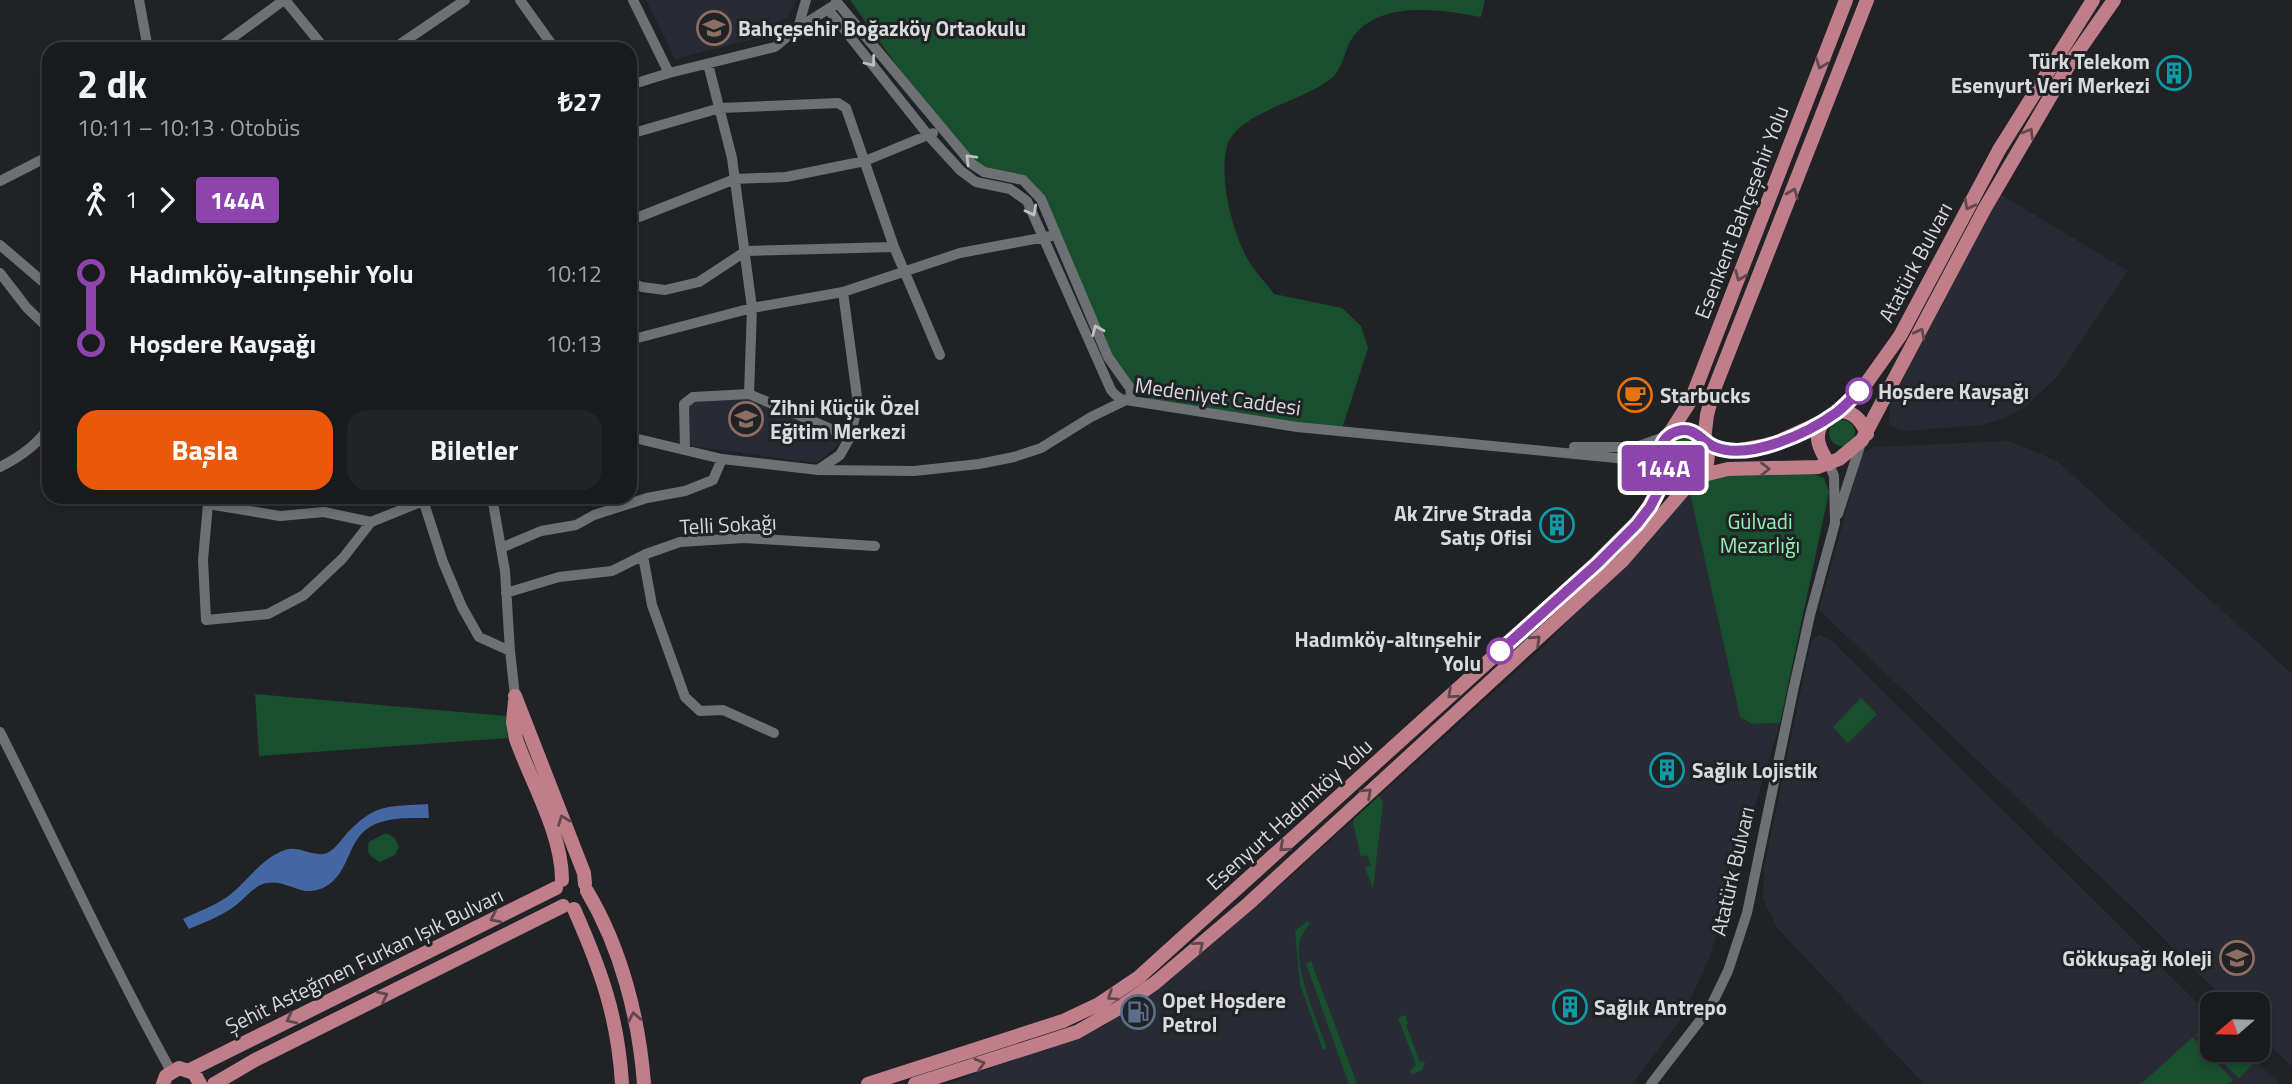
<!DOCTYPE html>
<html lang="tr">
<head>
<meta charset="utf-8">
<style>
	:root { --surface:#191a1c; --page:#222325; --text:#f1f3f6; --muted:#9fa1a3; --line:#37383b; --accent:#ea580c }
	body { margin:0; font-family:"Titillium Web",sans-serif; background:var(--page); color:var(--text); height:100vh; display:flex; flex-direction:column; font-size:26px; white-space:nowrap }
	* { box-sizing:border-box; margin:0 }
	p { font-size:23px; color:var(--muted) }
	.icon { flex:none; width:38px; height:38px; fill:none; stroke:currentColor; stroke-width:2; stroke-linecap:round; stroke-linejoin:round }
	.map { position:relative; flex:1; overflow:hidden }
	.side { position:absolute; left:42px; top:42px; width:595px; height:462px; display:flex; flex-direction:column; background:var(--surface); border-radius:21px; box-shadow:0 4px 10px #0003,0 0 0 2px var(--line) }
	.side>* { flex:none }
	.badge { padding:0 14px; border-radius:5px; font-size:24px; line-height:46px }
	.needle { width:46px; rotate:250deg }
	.fabs { position:absolute; left:2200px; top:992px; display:grid; gap:14px }
	.fabs a { display:grid; place-items:center; width:70px; height:70px; border-radius:14px; background:var(--surface); box-shadow:0 4px 10px #0003,0 0 0 2px var(--line); font-size:35px }
	.map>.badge { position:absolute; translate:-50% -50%; box-shadow:0 0 0 4px #fff }
	.legs { display:flex; align-items:center; gap:10px; height:77px; padding:0 35px; font-size:23px }
	.legs p { margin-inline-start:auto }
	.overview { display:flex; align-items:center; justify-content:space-between; height:119px; padding:0 35px }
	h1 { font-size:38px; font-weight:700; line-height:52px }
	.primary-button { display:flex; gap:14px; margin-top:auto; padding:14px 35px }
	.primary-button a { flex:1; height:80px; border-radius:21px; background:var(--accent); color:#fff; font-size:28px; font-weight:700; line-height:80px; text-align:center }
	.primary-button a+a { background:var(--page); color:var(--text) }
	ul { padding:0 35px; list-style:none }
	li { display:flex; align-items:center; gap:24px; height:70px; font-size:26px }
	li i { display:grid; place-items:center; width:10px; height:100%; margin:0 9px; background:currentColor }
	li i::after { content:''; width:18px; height:18px; margin:-9px; border:5px solid; border-radius:50%; background:var(--surface) }
	li p { margin-inline-start:auto }
	li:first-child i { background:linear-gradient(#0000 50%,currentColor 0) }
	li:last-child i { background:linear-gradient(currentColor 50%,#0000 0) }
	.map>svg:first-child { display:block }
	.built { fill:#282b33 }
	.green { fill:#184f2e }
	.water { fill:#4367a3 }
	.lines { fill:none; stroke-linecap:round; stroke-linejoin:round }
	.minor { stroke:#6f7074; stroke-width:10 }
	.major { stroke:#c07e8b; stroke-width:14 }
	.oneway { stroke:#bec0c2 }
	.oneway2 { stroke:#61474e }
	.line-1-casing { stroke:#fff; stroke-width:16 }
	.line-1 { stroke:#8e44ad; stroke-width:10 }
	.stop-1-dot { fill:#fff; stroke:#8e44ad; stroke-width:3.5 }
	.labels { text-anchor:middle; dominant-baseline:central; stroke-width:6; stroke-linejoin:round; paint-order:stroke }
	.poi-label { font-size:21px; font-weight:bold; fill:#d9dadc; stroke:#212225; text-anchor:start }
	.street-label { font-size:21px; fill:#d9dadc; stroke:#212225 }
	.stop-label { font-size:21px; font-weight:bold; fill:#d9dadc; stroke:#212225; text-anchor:start }
	.park-label { font-size:21px; fill:#8ff4b1; stroke:#212225 }
</style>
</head>
<body>
<div class="map">
<svg width="2292" height="1084" viewBox="0 0 2292 1084">
	<rect width="100%" height="100%" fill="#212225"/>
	<path class="built" d="M 646,0 L 796,0 L 789,16 L 750,40 L 675,59 Z
		M 2000,194 L 2128,271 L 2058,376 L 2025,407 L 2002,419 L 1981,425 L 1905,431 L 1892,427 L 1889,424 L 1890,404 Z
		M 749,394 L 842,434 L 840,443 L 817,463 L 692,446 L 686,437 L 684,404 Z
		M 2008,441 L 2057,461 L 2292,674 L 2292,1067 L 2258,1033 L 2258,1004 L 2229,1004 L 2135,910 L 1819,610 L 1862,453 L 1875,447 Z
		M 1690,494 L 1740,717 L 1752,724 L 1780,723 L 1709,959 L 1680,1021 L 1632,1084 L 948,1084 L 1103,1027 L 1185,963 L 1289,878 L 1539,651 Z
		M 1819,635 L 1831,640 L 2212,1017 L 2212,1050 L 2245,1050 L 2279,1084 L 1924,1084 L 1777,928 L 1763,898 L 1764,868 L 1810,646 L 1813,640 Z"/>
	<path class="green" d="M 850,0 L 1485,0 L 1481,17 C 1437,9 1377,0 1351,40 C 1343,54 1343,71 1328,81 C 1302,99 1268,106 1243,125 C 1237,129 1228,140 1227,146 C 1219,179 1232,231 1248,260 C 1255,272 1266,283 1274,294 L 1342,308 L 1361,326 L 1368,348 L 1341,432 L 1158,403 L 1130,388 L 1120,376 L 1058,235 L 1028,184 L 984,172 L 942,129 Z
		M1829 433a13 13 0 1 1 26 0a13 13 0 1 1-26 0Z
		M1667 455a17 17 0 1 1 34 0a17 17 0 1 1-34 0Z
		M 1812,473 L 1824,478 L 1829,492 L 1780,723 L 1752,724 L 1740,717 L 1690,494 L 1701,482 L 1720,476 Z
		M 255,694 L 506,716 L 508,738 L 259,756 Z
		M 1861,698 L 1877,714 L 1848,743 L 1833,727 Z
		M 1379,796 L 1383,802 L 1373,889 L 1365,868 L 1371,865 L 1367,855 L 1361,857 L 1353,823 L 1354,819 Z
		M 386,833 L 395,838 L 399,847 L 395,855 L 380,862 C 370,857 366,853 369,842 Z
		M 1308,921 L 1310,923 C 1307,928 1303,932 1301,937 C 1291,964 1318,1022 1327,1049 L 1323,1050 L 1300,984 L 1295,931 Z
		M 1311,961 L 1357,1084 L 1349,1084 L 1306,964 Z
		M 1405,1015 L 1408,1024 L 1406,1025 L 1420,1062 L 1424,1061 L 1425,1063 L 1422,1070 L 1411,1075 L 1410,1071 L 1416,1065 L 1398,1018 Z
		M 2209,1022 L 2212,1026 L 2212,1050 L 2237,1051 L 2224,1064 L 2196,1035 Z
		M 2193,1037 L 2233,1080 L 2229,1084 L 2141,1084 Z
		M 2239,1051 L 2252,1065 L 2239,1078 L 2225,1065 Z"/>
	<path class="water" d="M 428,804 L 429,818 C 414,818 396,817 381,822 C 344,833 354,873 323,888 C 300,898 288,879 266,883 C 253,886 243,901 232,908 C 219,917 203,923 189,929 L 183,919 C 199,911 217,905 231,894 C 249,879 262,858 285,850 C 299,845 314,858 327,853 C 336,849 343,837 350,830 C 378,802 391,807 428,804 Z"/>
	<g class="lines">
		<path class="minor" d="M 139,0 L 148,49
			M 285,0 L 325,49
			M 520,0 L 555,49
			M 633,0 L 669,73
			M 828,9 L 928,135 L 961,171 L 976,182 L 1010,189 L 1027,201 L 1111,390 C 1118,399 1134,408 1130,388 L 1108,357 L 1041,199 L 1023,180 L 984,172 L 972,164 L 836,1
			M 798,28 L 806,0
			M 217,49 L 284,0
			M 393,49 L 465,0
			M 708,64 L 732,158 L 752,308 L 843,292 L 960,253 L 1051,236
			M 630,85 L 669,73 L 775,47 L 798,28 L 833,6
			M 630,134 L 720,108 L 838,103 L 846,108 L 894,247 L 940,355
			M 0,181 L 49,156
			M 630,216 L 639,217 L 735,179 L 786,177 L 865,161 L 933,133
			M 0,245 L 49,287
			M 0,273 L 27,308 L 49,329
			M 630,282 L 642,287 L 665,290 L 699,282 L 746,251 L 894,247
			M 630,340 L 752,308 L 749,394
			M 630,437 L 722,459 L 818,470 L 914,471 L 979,464 L 1014,457 L 1041,448 L 1091,417 L 1126,400 L 1297,427 L 1626,459 L 1646,462 L 1664,469
			M 1574,447 L 1636,447 L 1667,436
			M 685,449 L 684,404 L 693,397 L 749,394 L 850,437
			M 0,467 C 18,458 38,444 49,427
			M 818,470 L 840,455 L 850,437 L 858,404 L 843,292
			M 492,497 L 505,571 L 510,651 L 515,696
			M 423,500 L 443,562 L 462,607 L 479,637 L 510,651
			M 1838,514 L 1862,440
			M 371,522 L 324,512 L 280,516 L 208,504 L 203,560 L 206,620 L 268,614 L 304,595 L 343,558 L 371,522 L 433,497
			M 501,548 L 541,531 L 576,525 L 594,515 L 647,498 L 685,491 L 713,480 L 722,459
			M 643,556 L 652,605 L 685,697 L 700,711 L 723,710 L 774,733
			M 506,593 L 559,577 L 612,571 L 646,554 L 680,542 L 744,538 L 875,546
			M 0,732 C 57,845 110,961 171,1071
			M 1651,1084 L 1711,1006 L 1728,971 L 1747,913 L 1793,691 L 1810,615 L 1835,523 L 1834,476 L 1829,464"/>
		<path class="major" d="M 1846,0 L 1691,400 L 1660,448 L 1661,462 L 1664,469 L 1676,478 L 1691,478 L 1728,469 L 1818,467 L 1839,459 L 1862,440 L 1985,208 L 2070,63 L 2114,0
			M 1839,411 C 1854,411 1862,421 1867,434
			M 1824,421 C 1812,436 1820,450 1829,464
			M 1704,440 L 1715,447 L 1735,451 L 1773,444 L 1824,421 L 1839,411 L 1865,385 L 1900,336 L 1999,150 L 2093,0
			M 1704,440 L 1707,415 L 1713,392 L 1867,0
			M 515,696 L 584,873 L 585,884
			M 515,701 L 513,722 L 516,739 C 531,782 562,833 562,880
			M 587,891 C 621,948 639,1018 644,1084
			M 574,909 C 601,970 618,1017 622,1084
			M 190,1070 L 556,888
			M 163,1084 L 166,1076 L 179,1068 L 194,1073 L 200,1084
			M 214,1084 L 255,1060 L 563,906
			M 868,1084 L 1063,1021 L 1099,1004 L 1139,977 L 1596,564 C 1626,535 1655,511 1664,469
			M 915,1084 L 1077,1032 L 1119,1008 L 1155,983 L 1248,904 L 1623,560 L 1707,463 C 1712,438 1690,422 1668,436"/>
	</g>
	<defs><path id="oneway-chevron" d="M-2-3.5L2.5 0L-2 3.5" fill="none" stroke-width="1.6" stroke-linecap="round" stroke-linejoin="round" transform="scale(1.75)"/></defs>
	<g class="oneway">
		<use href="#oneway-chevron" transform="translate(871 62) rotate(52)"/>
		<use href="#oneway-chevron" transform="translate(970 159) rotate(-135)"/>
		<use href="#oneway-chevron" transform="translate(1032 211) rotate(62)"/>
		<use href="#oneway-chevron" transform="translate(1097 330) rotate(-113)"/>
	</g>
	<g class="oneway2">
		<use href="#oneway-chevron" transform="translate(1821 64) rotate(111)"/>
		<use href="#oneway-chevron" transform="translate(2029 133) rotate(-59)"/>
		<use href="#oneway-chevron" transform="translate(1793 193) rotate(-68)"/>
		<use href="#oneway-chevron" transform="translate(1969 205) rotate(118)"/>
		<use href="#oneway-chevron" transform="translate(1740 276) rotate(112)"/>
		<use href="#oneway-chevron" transform="translate(1920 333) rotate(-62)"/>
		<use href="#oneway-chevron" transform="translate(1765 469)"/>
		<use href="#oneway-chevron" transform="translate(1536 640) rotate(-43)"/>
		<use href="#oneway-chevron" transform="translate(1452 694) rotate(138)"/>
		<use href="#oneway-chevron" transform="translate(1367 793) rotate(-43)"/>
		<use href="#oneway-chevron" transform="translate(563 820) rotate(-111)"/>
		<use href="#oneway-chevron" transform="translate(1284 847) rotate(138)"/>
		<use href="#oneway-chevron" transform="translate(495 918) rotate(154)"/>
		<use href="#oneway-chevron" transform="translate(1199 946) rotate(-40)"/>
		<use href="#oneway-chevron" transform="translate(383 996) rotate(-27)"/>
		<use href="#oneway-chevron" transform="translate(1112 996) rotate(146)"/>
		<use href="#oneway-chevron" transform="translate(634 1017) rotate(-101)"/>
		<use href="#oneway-chevron" transform="translate(291 1019) rotate(153)"/>
		<use href="#oneway-chevron" transform="translate(980 1064) rotate(-17)"/>
	</g>
	<g class="lines">
		<g class="line-1-casing">
			<path id="line-1" d="M 1500,651 L 1597,564 L 1637,524 L 1650,507 L 1660,488 L 1664,469 C 1656,454 1660,436 1678,431 C 1695,426 1702,442 1715,447 C 1749,461 1808,433 1836,413 C 1844,407 1852,398 1859,391"/>
		</g>
		<use href="#line-1" class="line-1"/>
	</g>
	<defs>
		<g id="school-ring" transform="scale(1.75)"><circle r="9.5" fill="#212225" stroke="#8d6e63" stroke-width="1.5"/><path d="M0-5L7-2L0 1L-7-2ZM-4 1L0 2.5L4 1V4Q0 6-4 4Z" fill="#8d6e63"/></g>
		<g id="building-ring" transform="scale(1.75)"><circle r="9.5" fill="#212225" stroke="#0f9aa8" stroke-width="1.5"/><path d="M-4-6H4V6H1V3H-1V6H-4ZM-2.5-4.3h1.7v1.8h-1.7ZM.8-4.3h1.7v1.8H.8ZM-2.5-1h1.7V.8h-1.7ZM.8-1h1.7V.8H.8Z" fill="#0f9aa8"/></g>
		<g id="cafe-ring" transform="scale(1.75)"><circle r="9.5" fill="#212225" stroke="#e8710a" stroke-width="1.5"/><path d="M-5.5-4.5H6V0H3Q3 3.5 0 3.5H-2.5Q-5.5 3.5-5.5 0ZM3-3.2v2h1.7v-2ZM-6 4.5H4V6H-6Z" fill="#e8710a"/></g>
		<g id="fuel-ring" transform="scale(1.75)"><circle r="9.5" fill="#212225" stroke="#5c6f8a" stroke-width="1.5"/><path d="M-5.5-6h7V0h2V4h1.3V-2.5L3-4.5l.8-.8L6-3V5H2.5V1h-1V6h-7ZM-4.2-4.7v3.2H.2V-4.7Z" fill="#5c6f8a"/></g>
	</defs>
	<g fill-rule="evenodd">
		<use href="#school-ring" x="714" y="28"/>
		<use href="#building-ring" x="2174" y="73"/>
		<use href="#cafe-ring" x="1635" y="395"/>
		<use href="#school-ring" x="746" y="419"/>
		<use href="#building-ring" x="1557" y="525"/>
		<use href="#building-ring" x="1667" y="770"/>
		<use href="#school-ring" x="2237" y="958"/>
		<use href="#building-ring" x="1570" y="1007"/>
		<use href="#fuel-ring" x="1138" y="1012"/>
	</g>
	<g class="stop-1-dot">
		<circle cx="1859" cy="391" r="12"/>
		<circle cx="1500" cy="651" r="12"/>
	</g>
	<g class="labels">
		<g class="poi-label">
			<text x="738" y="28">Bahçeşehir Boğazköy Ortaokulu</text>
			<text x="2150" y="61" text-anchor="end">Türk Telekom<tspan x="2150" dy="24">Esenyurt Veri Merkezi</tspan></text>
			<text x="1660" y="395">Starbucks</text>
			<text x="770" y="407">Zihni Küçük Özel<tspan x="770" dy="24">Eğitim Merkezi</tspan></text>
			<text x="1532" y="513" text-anchor="end">Ak Zirve Strada<tspan x="1532" dy="24">Satış Ofisi</tspan></text>
			<text x="1692" y="770">Sağlık Lojistik</text>
			<text x="2212" y="958" text-anchor="end">Gökkuşağı Koleji</text>
			<text x="1162" y="1000">Opet Hoşdere<tspan x="1162" dy="24">Petrol</tspan></text>
			<text x="1594" y="1007">Sağlık Antrepo</text>
		</g>
		<g class="street-label">
			<text transform="translate(1741 212) rotate(-69)">Esenkent Bahçeşehir Yolu</text>
			<text transform="translate(1915 262) rotate(-62)">Atatürk Bulvarı</text>
			<text transform="translate(1218 396) rotate(8)">Medeniyet Caddesi</text>
			<text transform="translate(728 524) rotate(-3)">Telli Sokağı</text>
			<text transform="translate(1289 814) rotate(-42)">Esenyurt Hadımköy Yolu</text>
			<text transform="translate(1732 871) rotate(-77)">Atatürk Bulvarı</text>
			<text transform="translate(364 960) rotate(-26)">Şehit Asteğmen Furkan Işık Bulvarı</text>
		</g>
		<g class="stop-label">
			<text x="1878" y="391">Hoşdere Kavşağı</text>
			<text x="1481" y="639" text-anchor="end">Hadımköy-altınşehir<tspan x="1481" dy="24">Yolu</tspan></text>
		</g>
		<g class="park-label">
			<text x="1760" y="521">Gülvadi<tspan x="1760" dy="24">Mezarlığı</tspan></text>
		</g>
	</g>
</svg>
<div class="fabs">
<a><svg class="needle" viewBox="-14 -14 28 28"><path d="M0-13l5 13h-10z" fill="#e53935"/><path d="M0 13l5-13h-10z" fill="#9fa1a3"/></svg></a>
</div>
<b class="badge" style="left:1663px;top:468px;background:#8e44ad;color:#fff">144A</b>
<section class="side">
<div class="overview"><div><h1>2 dk</h1><p>10:11 – 10:13 · Otobüs</p></div><b>₺27</b></div>
<div class="legs"><svg class="icon" aria-label="walk" viewBox="0 0 24 24"><circle cx="13" cy="4" r="2"/><path d="M13 8l-2 6 4 7M11 14l-3 7M7 12l3-4h3l4 4"/></svg>1<svg class="icon" aria-label="forward" viewBox="0 0 24 24"><path d="M9 5l7 7-7 7"/></svg><b class="badge" style="background:#8e44ad;color:#fff">144A</b></div>
<ul>
<li><i style="color:#8e44ad"></i><b>Hadımköy-altınşehir Yolu</b><p>10:12</p></li>
<li><i style="color:#8e44ad"></i><b>Hoşdere Kavşağı</b><p>10:13</p></li>
</ul>
<div class="primary-button"><a>Başla</a><a>Biletler</a></div>
</section>
</div>
</body>
</html>
